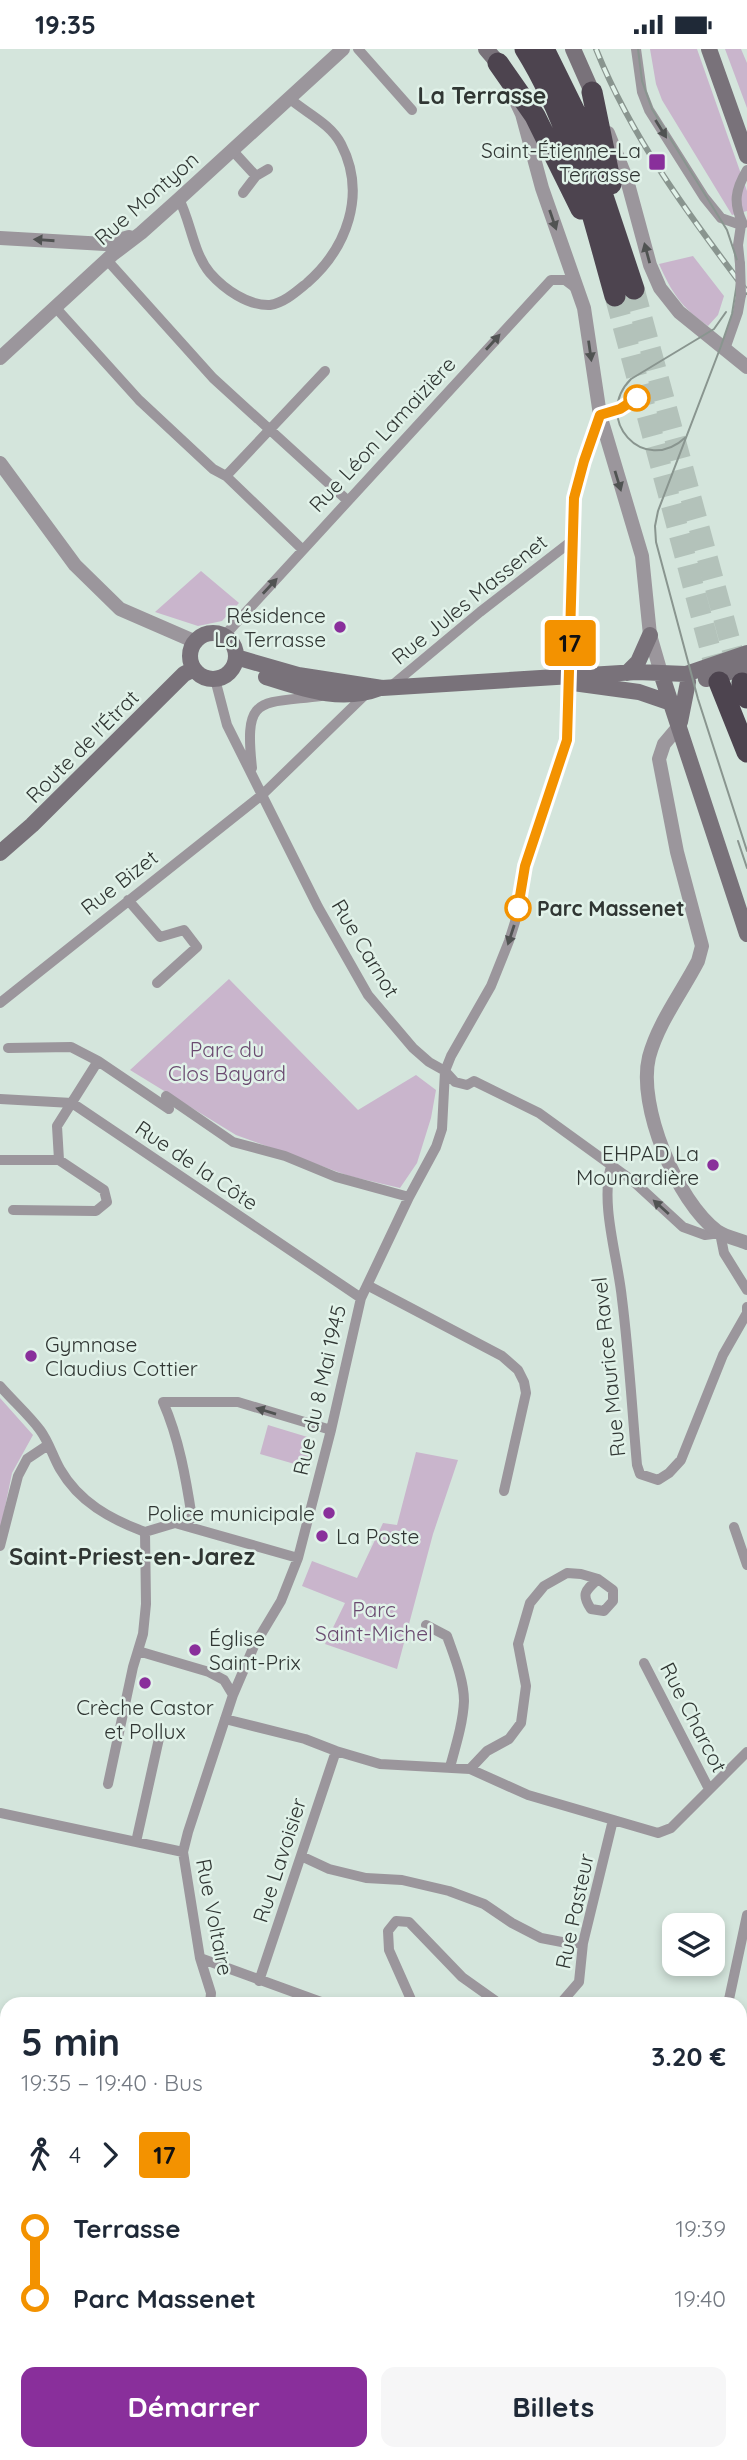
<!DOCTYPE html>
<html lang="fr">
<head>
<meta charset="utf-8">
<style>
	:root { --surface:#fff; --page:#f6f6f7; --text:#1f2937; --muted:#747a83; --accent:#892f9b }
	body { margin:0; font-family:Quicksand,sans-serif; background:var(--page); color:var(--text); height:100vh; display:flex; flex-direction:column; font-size:26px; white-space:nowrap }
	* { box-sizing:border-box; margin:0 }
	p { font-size:23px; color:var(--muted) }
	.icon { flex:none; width:38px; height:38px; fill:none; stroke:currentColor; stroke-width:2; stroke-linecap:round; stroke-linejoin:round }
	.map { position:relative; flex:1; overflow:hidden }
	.drawer { position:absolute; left:0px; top:1948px; width:747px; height:464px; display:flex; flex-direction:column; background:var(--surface); border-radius:21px 21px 0 0; box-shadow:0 4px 10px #0003 }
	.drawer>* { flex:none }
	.badge { padding:0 14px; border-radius:5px; font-size:24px; line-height:46px }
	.controls { position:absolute; left:662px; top:1864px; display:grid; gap:14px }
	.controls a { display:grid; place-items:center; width:63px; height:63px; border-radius:14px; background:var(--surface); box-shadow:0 4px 10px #0003; font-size:35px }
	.map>.badge { position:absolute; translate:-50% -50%; box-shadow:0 0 0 4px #fff }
	.legs { display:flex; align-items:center; gap:10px; height:77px; padding:0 21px; font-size:23px }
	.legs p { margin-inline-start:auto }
	.summary { display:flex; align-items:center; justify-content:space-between; height:119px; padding:0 21px }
	h1 { font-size:38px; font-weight:700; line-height:52px }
	.button { display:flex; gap:14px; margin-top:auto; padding:14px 21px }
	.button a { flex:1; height:80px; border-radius:14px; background:var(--accent); color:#fff; font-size:28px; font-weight:700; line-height:80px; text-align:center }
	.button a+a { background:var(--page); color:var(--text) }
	ul { padding:0 21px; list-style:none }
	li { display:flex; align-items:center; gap:24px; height:70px; font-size:26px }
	li i { display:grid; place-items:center; width:10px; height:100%; margin:0 9px; background:currentColor }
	li i::after { content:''; width:18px; height:18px; margin:-9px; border:5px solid; border-radius:50%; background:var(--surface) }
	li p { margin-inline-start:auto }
	li:first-child i { background:linear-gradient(#0000 50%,currentColor 0) }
	li:last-child i { background:linear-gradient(currentColor 50%,#0000 0) }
	.status { display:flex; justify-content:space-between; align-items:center; height:49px; padding:0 35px; background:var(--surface); direction:ltr }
	.status svg { height:19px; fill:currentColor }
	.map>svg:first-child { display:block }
	.green { fill:#c9b5cc }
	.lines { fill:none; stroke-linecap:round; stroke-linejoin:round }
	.motorway-tunnel { stroke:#b3c2ba; stroke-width:21; stroke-dasharray:21 10; stroke-linecap:butt }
	.minor { stroke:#9b969c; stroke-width:10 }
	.tertiary { stroke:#9b969c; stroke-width:14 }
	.secondary { stroke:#79727a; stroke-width:16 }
	.motorway { stroke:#4d444f; stroke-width:21 }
	.tram { stroke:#89958f; stroke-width:2 }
	.rail-casing { stroke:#89958f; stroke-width:6 }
	.rail { stroke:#e1f2e9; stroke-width:3.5; stroke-dasharray:10; stroke-linecap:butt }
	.minor-bridge { stroke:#9b969c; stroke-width:10 }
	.oneway { fill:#505352 }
	.line-1-casing { stroke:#fff; stroke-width:16 }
	.line-1 { stroke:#f39200; stroke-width:10 }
	.poi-dot { fill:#892f9b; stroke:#e1f2e9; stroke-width:2.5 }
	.stop-1-dot { fill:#fff; stroke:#f39200; stroke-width:3.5 }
	.labels { text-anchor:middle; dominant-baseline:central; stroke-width:5; stroke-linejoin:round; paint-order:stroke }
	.poi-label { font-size:21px; fill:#303633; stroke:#e1f2e9; text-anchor:end }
	.street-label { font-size:21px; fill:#303633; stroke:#e1f2e9 }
	.stop-label { font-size:21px; font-weight:bold; fill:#303633; stroke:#e1f2e9; text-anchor:start }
	.park-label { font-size:21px; fill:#6a4a70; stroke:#e1f2e9 }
	.neighbourhood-label { font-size:23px; font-weight:bold; fill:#303633; stroke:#e1f2e9 }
	.quarter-label { font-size:24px; font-weight:bold; fill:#303633; stroke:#e1f2e9 }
</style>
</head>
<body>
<div class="status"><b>19:35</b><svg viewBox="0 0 49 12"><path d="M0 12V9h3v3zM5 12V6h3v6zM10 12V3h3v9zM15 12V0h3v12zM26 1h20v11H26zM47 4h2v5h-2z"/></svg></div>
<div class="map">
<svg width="747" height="2411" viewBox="0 0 747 2411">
	<rect width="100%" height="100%" fill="#d4e5dc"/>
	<path class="green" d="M 650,0 L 697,0 L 747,142 L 747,162 L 732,166 L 662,51 L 656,35 Z
		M 725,0 L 741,0 L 747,14 L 747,59 Z
		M 693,207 L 724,247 L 718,266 L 708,277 C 681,258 672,244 659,215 Z
		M 201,522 L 239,554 L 222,572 L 198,577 L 155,563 Z
		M 229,930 L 358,1061 L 416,1026 L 436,1041 L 431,1069 L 417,1114 L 400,1139 L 349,1127 L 236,1086 L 130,1021 Z
		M 0,1349 L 33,1386 L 12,1424 L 0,1483 Z
		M 268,1376 L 314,1390 L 305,1418 L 260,1405 Z
		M 416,1403 L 458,1411 L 433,1485 L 397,1620 L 325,1595 L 345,1554 L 302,1537 L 312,1512 L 357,1529 L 383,1474 L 397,1476 Z"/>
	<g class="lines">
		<path class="motorway-tunnel" d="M 634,240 L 740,629
			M 615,247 L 719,633"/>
		<path class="minor" d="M 358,0 L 412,61
			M 636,0 L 642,43 L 649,61 L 704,148 L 721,169 L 741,176
			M 232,101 L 256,127
			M 243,144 L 256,127 L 268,120
			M 179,150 C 191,173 193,204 210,224 C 224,240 248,257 270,256 C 284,254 296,243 307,234 C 347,199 367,145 341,95 C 330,74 306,64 289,49
			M 743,175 C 733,154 735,141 747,121
			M 107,211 L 213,329 L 347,451
			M 740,215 L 738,196 L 741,176
			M 56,259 L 139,351 L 213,420 L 226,427 L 303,501
			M 725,300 L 738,263 L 741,246
			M 226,427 L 325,322
			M 224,587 L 551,231 L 565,231 L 577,240
			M 570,614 L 574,449 L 584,413 L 594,388 L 600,366
			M 215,630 L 227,676 L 318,858 L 368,946 L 413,999 L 429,1013 L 445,1022 L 455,1033 L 467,1036 L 474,1032 L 539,1064 L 633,1132 L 683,1178 L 705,1186 L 720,1184 L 724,1204 L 747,1241
			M 390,638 L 480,563 L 573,491
			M 252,719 C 244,646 258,655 321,647
			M 128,851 L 160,888 L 184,881 L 197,898 L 157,934
			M 0,954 L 263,745 L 367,644
			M 8,999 L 71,998 L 98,1012 L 57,1077 L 59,1111
			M 98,1012 L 169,1060
			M 166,1047 L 233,1093 L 285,1107 L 336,1128 L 409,1148
			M 0,1050 L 72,1054 L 361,1249
			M 0,1111 L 59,1111 L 104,1141 L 107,1153 L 96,1162 L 13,1161
			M 611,1117 C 600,1156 618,1209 622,1250 C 629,1305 632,1360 637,1416 L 640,1425 L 658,1431 L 669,1424 L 681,1411 L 723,1306 L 747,1264 L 747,1258
			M 367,1236 L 502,1307 L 518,1321 L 524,1333 L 526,1344 L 504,1442
			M 0,1337 C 13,1352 29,1366 40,1381 C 49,1393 53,1408 60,1420 C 79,1453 110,1470 145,1483
			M 184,1476 L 192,1469 C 186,1430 179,1389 163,1353 L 238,1353 L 331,1381
			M 734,1478 L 747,1516
			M 145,1483 L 175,1474 L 298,1509
			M 0,1497 L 18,1427 L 27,1410 L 48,1396
			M 426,1576 L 447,1587 C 454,1607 464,1631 464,1652 C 463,1674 456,1696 450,1718
			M 138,1602 L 209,1623 L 224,1631 L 233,1646
			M 644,1614 L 709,1740
			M 225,1670 L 305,1690 L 336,1702 L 380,1715 L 470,1720 L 528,1746 L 658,1784 L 671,1779 L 747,1703
			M 470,1720 L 487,1702 L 509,1690 L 521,1674 L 526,1637 L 518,1595 L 530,1554 L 544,1537 L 567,1524 L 581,1525 L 598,1530 L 613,1541 L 613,1552 L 604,1562 L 591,1560 C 581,1545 585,1542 598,1530
			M 108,1735 L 133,1618 L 143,1585 L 146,1555 L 145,1483
			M 0,1764 L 183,1803
			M 136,1793 L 160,1685
			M 301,1807 L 329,1820 L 366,1829 L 402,1831 L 449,1842 L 484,1855 L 512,1874 L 541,1889 L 567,1894 L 583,1894
			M 200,1909 L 321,1953 L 338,1955
			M 259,1932 L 336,1702
			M 210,1955 L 211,1944 L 200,1909 L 183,1803 L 188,1783 L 233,1646 L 254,1597 L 281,1552 L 298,1509 L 331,1381 L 361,1249 L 409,1148 L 436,1098 L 442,1080 L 445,1022 L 451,1007 L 491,937 L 509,892 L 515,873 L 525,817 L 567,691 L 568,655
			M 413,1955 L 389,1901 L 388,1882 L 396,1872 L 409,1873 L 462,1928 L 500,1955
			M 560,1955 L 579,1933 L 583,1894 L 613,1771
			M 728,1955 L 747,1866
			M 0,1992 L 7,2000
			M 740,2122 L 747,2134
			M 7,2183 C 3,2196 1,2217 7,2229
			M 740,2384 L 747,2379
			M 150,2404 L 157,2411
			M 479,2404 L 480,2411
			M 542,2404 L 543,2411
			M 590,2404 L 602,2411
			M 355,2411 L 356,2404
			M 698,2411 L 710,2404"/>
		<path class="tertiary" d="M 515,50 L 522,65 L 542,139 L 584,259 L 600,366 L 642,507 L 650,586 L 661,624
			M 608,84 L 627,131 L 650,216 L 660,239 L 679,263 L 747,318
			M 0,189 L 105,195 L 129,188
			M 0,309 L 112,206 L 141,184 L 179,150 L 343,0
			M 0,414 L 75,516 L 120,560 L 196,593
			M 680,676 L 664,695 L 659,710 L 677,803 L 702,897 L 698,912 C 682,943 658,974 649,1008 C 637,1057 677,1152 717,1182 C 726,1188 737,1190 747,1194"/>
		<path class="secondary" d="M 486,0 L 498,14
			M 573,0 L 592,43
			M 709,0 L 747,107
			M190 607a23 23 0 1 1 46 0a23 23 0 1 1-46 0Z
			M 236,608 L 298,626 L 382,639 L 637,623 L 686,625 L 747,604
			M 627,624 L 638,613 L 650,586
			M 661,624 L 747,885
			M 266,628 C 304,640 341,654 380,639
			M 706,630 L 747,618
			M 573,634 L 639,643 L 671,654
			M 680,673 L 688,633
			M 0,804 L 32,776 L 184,625 L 194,620"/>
		<path class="motorway" d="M 525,0 C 572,75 591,163 615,247
			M 544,0 L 575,63 L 634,240
			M 498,14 L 535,67 L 581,160
			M 592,43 L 611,135
			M 719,633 L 747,703
			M 742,634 L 747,649"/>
		<path class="tram" d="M 638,0 L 642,32 L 652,60 L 727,181 L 737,211 L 738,228 L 732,265 L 721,297 L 658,462 L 655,477 L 656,493 L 698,650 L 747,802
			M 686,388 C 643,428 592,369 631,330 L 714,280 L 726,263
			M 738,792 L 747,819"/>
		<g class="rail-casing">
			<path id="rail" d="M 596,0 C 632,90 689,166 747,243"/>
		</g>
		<use href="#rail" class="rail"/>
		<path class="minor-bridge" d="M 740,215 L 741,246
			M 568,655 L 570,614"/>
	</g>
	<defs><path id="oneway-solid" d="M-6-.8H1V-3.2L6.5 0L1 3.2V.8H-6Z" transform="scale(1.75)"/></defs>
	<g class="oneway">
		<use href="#oneway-solid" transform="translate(661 80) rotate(58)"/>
		<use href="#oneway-solid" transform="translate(553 171) rotate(71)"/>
		<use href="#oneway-solid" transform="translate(44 191) rotate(-176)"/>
		<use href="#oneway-solid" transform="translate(647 204) rotate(-105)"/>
		<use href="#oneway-solid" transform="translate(493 293) rotate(-48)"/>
		<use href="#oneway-solid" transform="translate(590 302) rotate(82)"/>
		<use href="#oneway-solid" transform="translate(618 432) rotate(73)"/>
		<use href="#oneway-solid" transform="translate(270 537) rotate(-47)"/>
		<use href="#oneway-solid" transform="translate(511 886) rotate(108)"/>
		<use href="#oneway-solid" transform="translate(661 1158) rotate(-138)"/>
		<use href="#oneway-solid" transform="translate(266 1362) rotate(-163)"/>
	</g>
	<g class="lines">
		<g class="line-1-casing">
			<path id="line-1" d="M 518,859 L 525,817 L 567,691 L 574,449 L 584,412 L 600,366 L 620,360 L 637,349"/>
		</g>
		<use href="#line-1" class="line-1"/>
	</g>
	<g class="poi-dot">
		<rect x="648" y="104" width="18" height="18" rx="3.5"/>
		<circle cx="340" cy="578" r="7"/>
		<circle cx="713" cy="1116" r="7"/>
		<circle cx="31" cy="1307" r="7"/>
		<circle cx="329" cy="1464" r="7"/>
		<circle cx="322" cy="1487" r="7"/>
		<circle cx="195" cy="1601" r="7"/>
		<circle cx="145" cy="1634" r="7"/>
	</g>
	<g class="stop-1-dot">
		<circle cx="637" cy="349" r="12"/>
		<circle cx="518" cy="859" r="12"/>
	</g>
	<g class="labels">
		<g class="poi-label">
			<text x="641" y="101">Saint-Étienne-La<tspan x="641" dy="24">Terrasse</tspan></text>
			<text x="326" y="566">Résidence<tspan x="326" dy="24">La Terrasse</tspan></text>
			<text x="699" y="1104">EHPAD La<tspan x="699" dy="24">Mounardière</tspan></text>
			<text x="45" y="1295" text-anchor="start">Gymnase<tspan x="45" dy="24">Claudius Cottier</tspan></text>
			<text x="315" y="1464">Police municipale</text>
			<text x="336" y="1487" text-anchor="start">La Poste</text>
			<text x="209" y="1589" text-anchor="start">Église<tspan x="209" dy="24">Saint-Prix</tspan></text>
			<text x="145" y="1658" text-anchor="middle">Crèche Castor<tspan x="145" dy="24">et Pollux</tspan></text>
		</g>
		<g class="street-label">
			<text transform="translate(146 149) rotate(-41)">Rue Montyon</text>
			<text transform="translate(382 385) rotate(-47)">Rue Léon Lamaizière</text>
			<text transform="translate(469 550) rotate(-39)">Rue Jules Massenet</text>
			<text transform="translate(82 697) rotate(-45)">Route de l'Étrat</text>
			<text transform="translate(119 833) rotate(-38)">Rue Bizet</text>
			<text transform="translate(366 899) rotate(59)">Rue Carnot</text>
			<text transform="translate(197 1116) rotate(34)">Rue de la Côte</text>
			<text transform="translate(608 1318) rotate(-96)">Rue Maurice Ravel</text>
			<text transform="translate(319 1341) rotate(-77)">Rue du 8 Mai 1945</text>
			<text transform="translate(694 1668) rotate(63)">Rue Charcot</text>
			<text transform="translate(279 1811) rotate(-72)">Rue Lavoisier</text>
			<text transform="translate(574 1862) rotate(-78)">Rue Pasteur</text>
			<text transform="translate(215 1868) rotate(79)">Rue Voltaire</text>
		</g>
		<g class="stop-label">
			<text x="537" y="859">Parc Massenet</text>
		</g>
		<g class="park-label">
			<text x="227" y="1000">Parc du<tspan x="227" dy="24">Clos Bayard</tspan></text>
			<text x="374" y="1560">Parc<tspan x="374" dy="24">Saint-Michel</tspan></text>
		</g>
		<g class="neighbourhood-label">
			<text x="482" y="46">La Terrasse</text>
		</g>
		<g class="quarter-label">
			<text x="132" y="1507">Saint-Priest-en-Jarez</text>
		</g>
	</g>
</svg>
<div class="controls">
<a><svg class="icon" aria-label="layers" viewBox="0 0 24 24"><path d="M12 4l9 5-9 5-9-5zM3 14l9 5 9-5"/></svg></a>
</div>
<b class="badge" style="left:570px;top:594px;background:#f39200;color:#111">17</b>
<section class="drawer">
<div class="summary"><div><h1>5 min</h1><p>19:35 – 19:40 · Bus</p></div><b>3.20 €</b></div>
<div class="legs"><svg class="icon" aria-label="walk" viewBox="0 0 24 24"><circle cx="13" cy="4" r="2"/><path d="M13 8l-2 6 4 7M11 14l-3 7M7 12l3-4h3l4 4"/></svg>4<svg class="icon" aria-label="forward" viewBox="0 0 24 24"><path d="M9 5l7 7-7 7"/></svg><b class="badge" style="background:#f39200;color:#111">17</b></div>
<ul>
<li><i style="color:#f39200"></i><b>Terrasse</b><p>19:39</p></li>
<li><i style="color:#f39200"></i><b>Parc Massenet</b><p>19:40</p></li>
</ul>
<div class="button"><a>Démarrer</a><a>Billets</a></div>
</section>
</div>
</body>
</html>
